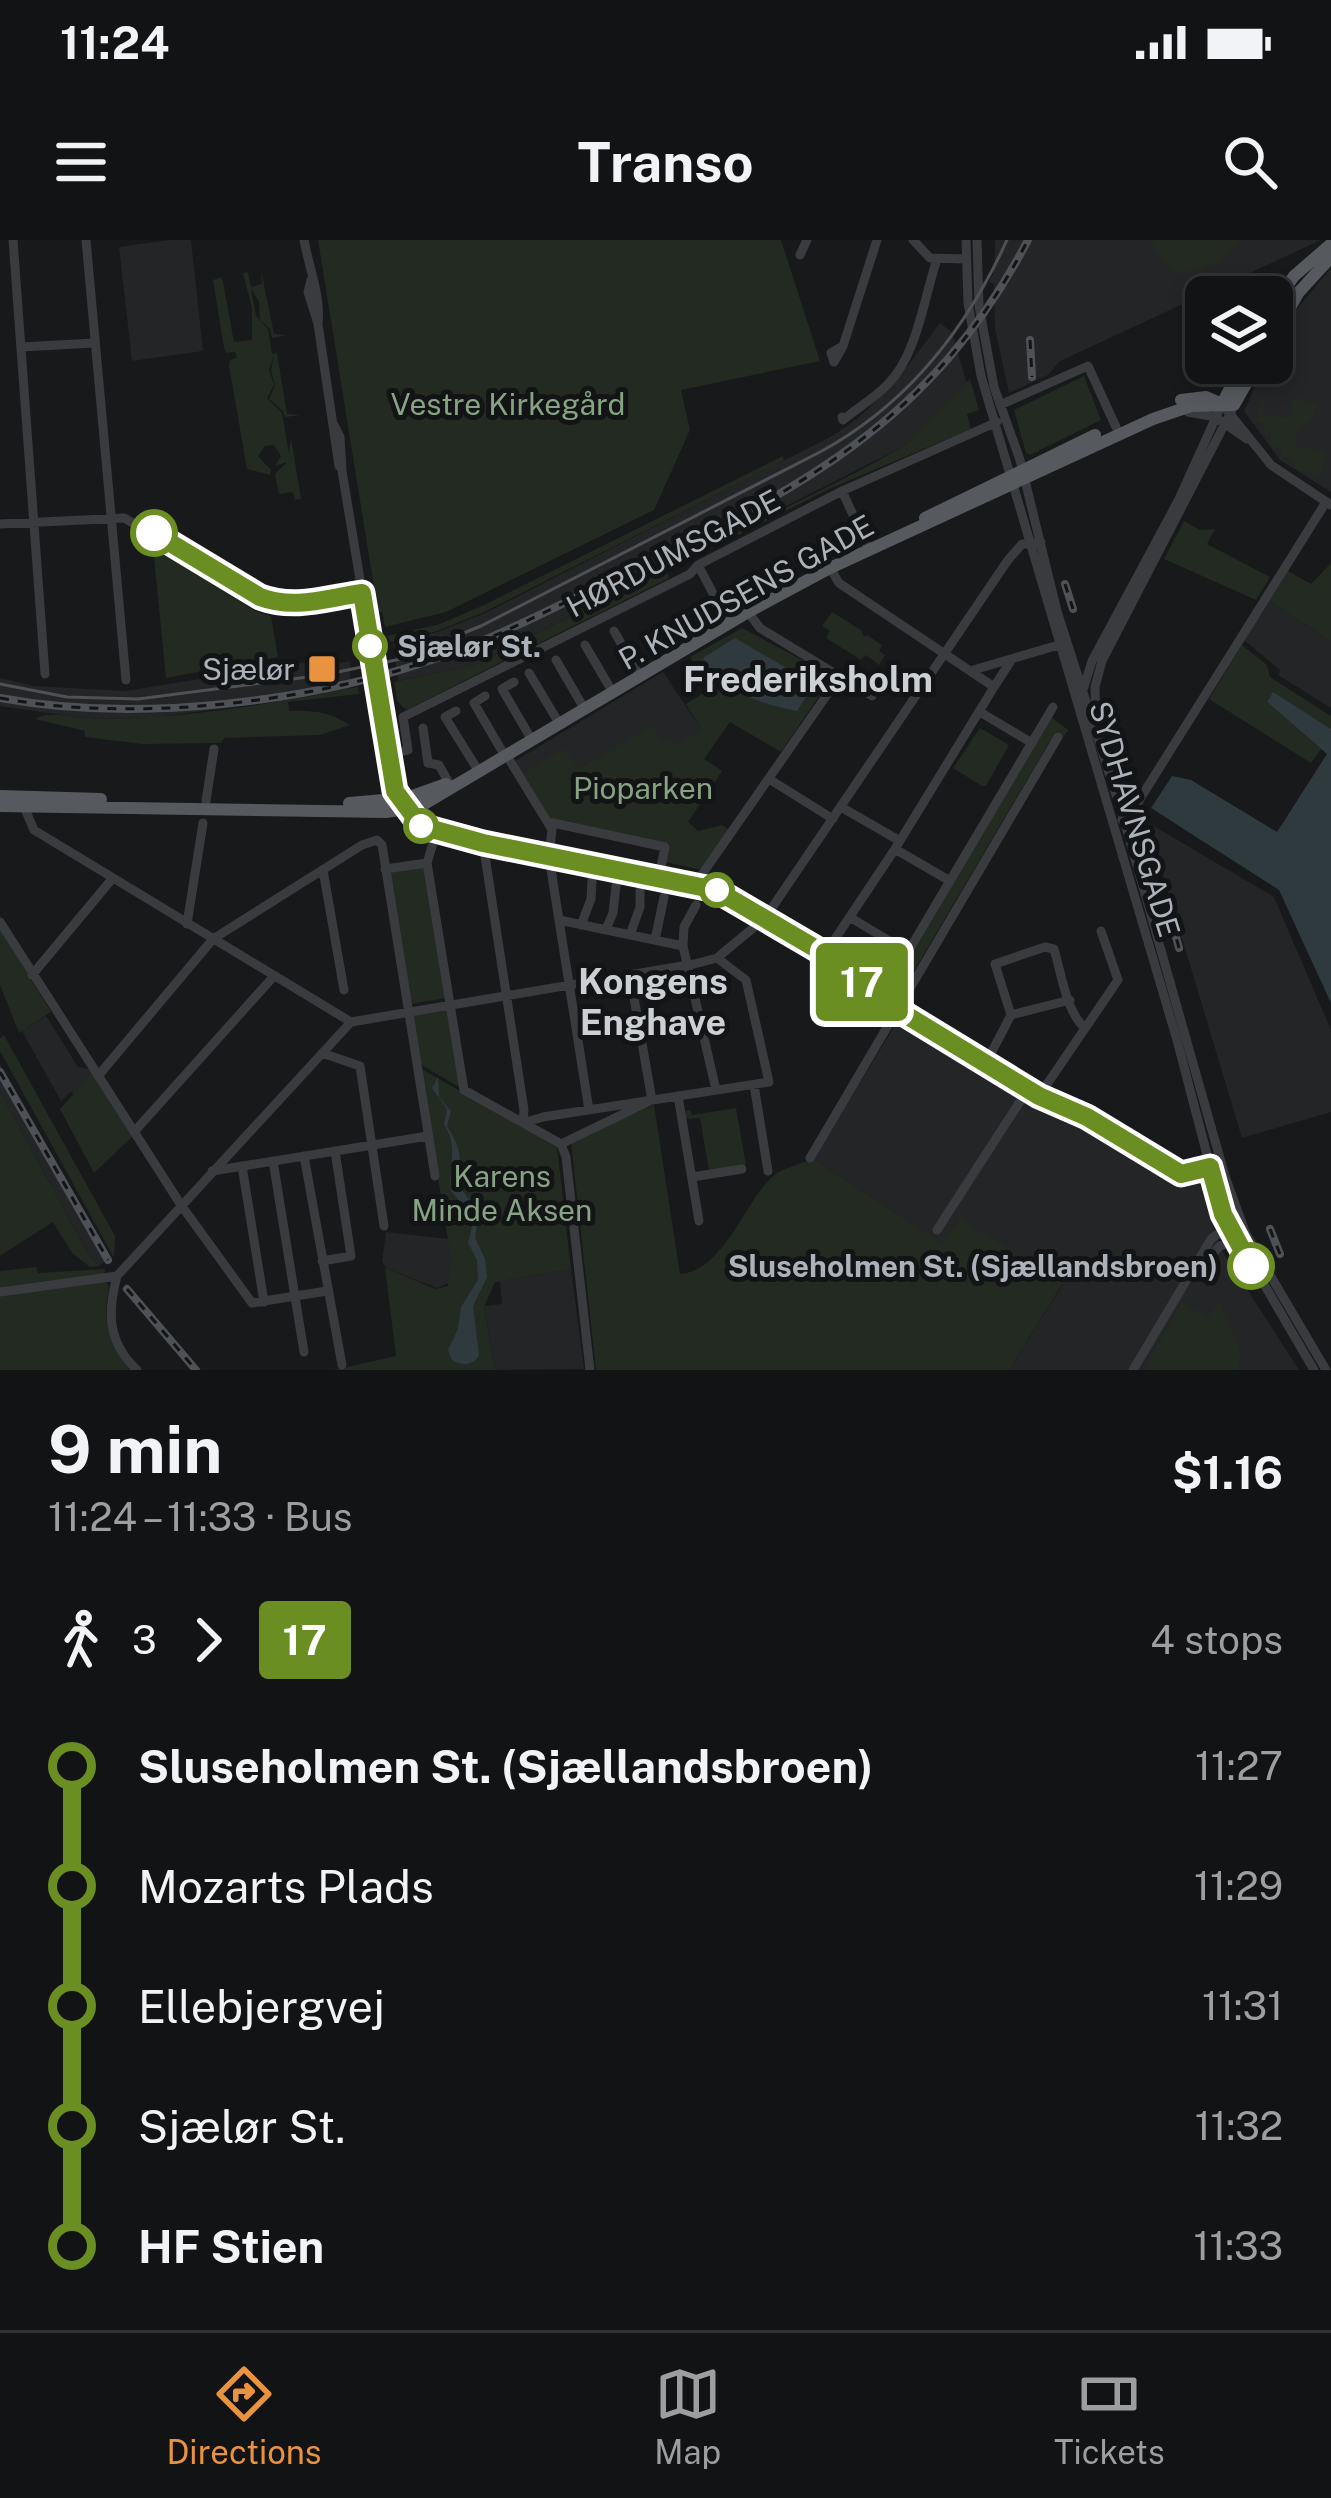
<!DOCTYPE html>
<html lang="en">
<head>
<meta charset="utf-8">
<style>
	:root { --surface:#121314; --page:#1b1c1d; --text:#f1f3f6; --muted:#9c9ea0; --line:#313234; --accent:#e99341 }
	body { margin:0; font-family:"Public Sans",sans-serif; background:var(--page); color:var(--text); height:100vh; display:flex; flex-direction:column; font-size:45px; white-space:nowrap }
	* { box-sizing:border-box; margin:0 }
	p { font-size:39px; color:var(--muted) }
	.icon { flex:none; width:66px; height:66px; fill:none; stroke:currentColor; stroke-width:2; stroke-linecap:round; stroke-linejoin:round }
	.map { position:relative; height:1130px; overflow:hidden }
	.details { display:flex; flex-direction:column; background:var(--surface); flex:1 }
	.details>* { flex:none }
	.badge { padding:0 24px; border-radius:9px; font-size:42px; line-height:78px }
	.tools { position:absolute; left:1185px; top:36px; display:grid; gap:24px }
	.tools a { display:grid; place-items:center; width:108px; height:108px; border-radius:18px; background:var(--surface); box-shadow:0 6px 18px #0003,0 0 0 3px var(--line); font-size:60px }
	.map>.badge { position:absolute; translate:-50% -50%; box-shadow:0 0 0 6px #fff }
	.legs { display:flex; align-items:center; gap:18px; height:132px; padding:0 48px; font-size:39px }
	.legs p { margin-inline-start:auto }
	.head { display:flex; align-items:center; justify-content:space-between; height:204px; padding:0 48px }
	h1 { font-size:66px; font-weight:700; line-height:90px }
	ul { padding:0 48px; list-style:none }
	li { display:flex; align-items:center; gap:42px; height:120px; font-size:45px }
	li i { display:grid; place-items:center; width:18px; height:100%; margin:0 15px; background:currentColor }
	li i::after { content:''; width:30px; height:30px; margin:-15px; border:9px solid; border-radius:50%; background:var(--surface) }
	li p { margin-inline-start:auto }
	li:first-child i { background:linear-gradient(#0000 50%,currentColor 0) }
	li:last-child i { background:linear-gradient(currentColor 50%,#0000 0) }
	.status { display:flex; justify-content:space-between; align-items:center; height:84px; padding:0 60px; background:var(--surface); direction:ltr }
	.status svg { height:33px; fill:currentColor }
	header { display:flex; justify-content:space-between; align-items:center; height:156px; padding:0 48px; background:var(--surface); font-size:54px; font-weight:700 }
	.tabs { display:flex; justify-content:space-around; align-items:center; height:168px; border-top:3px solid var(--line); background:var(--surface); font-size:33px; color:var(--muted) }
	.tabs a { display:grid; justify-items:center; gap:6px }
	.tabs .current { color:var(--accent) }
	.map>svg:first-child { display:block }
	.built { fill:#242527 }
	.green { fill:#232a22 }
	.water { fill:#2f3a3e }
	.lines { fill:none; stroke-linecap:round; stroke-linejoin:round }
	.minor { stroke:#393b3f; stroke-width:9 }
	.major { stroke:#56595e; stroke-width:12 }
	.tram { stroke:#4e5256; stroke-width:3 }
	.rail-casing { stroke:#4e5256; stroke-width:8 }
	.rail { stroke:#131415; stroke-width:3; stroke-dasharray:9; stroke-linecap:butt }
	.line-1-casing { stroke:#fff; stroke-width:27 }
	.line-1 { stroke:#6b8e23; stroke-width:18 }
	.stop-1-dot { fill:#fff; stroke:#6b8e23; stroke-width:6 }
	.poi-dot { fill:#e99341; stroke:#131415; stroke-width:4.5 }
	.labels { text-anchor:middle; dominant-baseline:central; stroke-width:10; stroke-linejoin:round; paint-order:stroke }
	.park-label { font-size:30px; fill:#87a383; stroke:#131415 }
	.street-label { font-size:30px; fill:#abb2b9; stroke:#131415 }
	.stop-label { font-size:30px; font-weight:bold; fill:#abb2b9; stroke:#131415; text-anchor:start }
	.poi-label { font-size:30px; fill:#abb2b9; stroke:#131415; text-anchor:end }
	.quarter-label { font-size:36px; font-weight:bold; fill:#ccd0d5; stroke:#131415 }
</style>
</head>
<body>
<div class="status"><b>11:24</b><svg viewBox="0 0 49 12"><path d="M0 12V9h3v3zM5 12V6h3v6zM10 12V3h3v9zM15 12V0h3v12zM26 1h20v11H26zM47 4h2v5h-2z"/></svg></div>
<header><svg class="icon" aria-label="menu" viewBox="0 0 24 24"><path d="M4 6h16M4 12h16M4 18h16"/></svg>Transo<svg class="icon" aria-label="search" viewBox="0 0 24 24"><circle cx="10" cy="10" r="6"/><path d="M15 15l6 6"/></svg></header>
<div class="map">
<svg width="1331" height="1130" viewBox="0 0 1331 1130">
	<rect width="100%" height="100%" fill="#18191a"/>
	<path class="built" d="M 169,0 L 191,0 L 203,111 L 132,121 L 119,7 Z
		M 995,0 L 1321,0 L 1060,121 L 1048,135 L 1009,153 L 995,89 L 994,44 L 989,42 L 994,32 Z
		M 1331,28 L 1331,252 L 1280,220 L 1244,171 L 1266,123 L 1272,123 L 1272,113 L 1296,70 Z
		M 940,83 L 952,92 L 967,144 L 906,205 L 474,425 L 398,441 L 393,403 L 437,392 L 483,374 L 834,195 L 858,178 L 897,140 Z
		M 1269,361 L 1331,401 L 1331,468 L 1278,435 L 1280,430 L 1244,400 Z
		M 338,417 L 340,423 L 350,421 L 351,449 L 228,468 L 147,478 L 90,479 L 0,466 L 0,438 L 34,446 L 125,451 Z
		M 663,432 L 702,490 L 716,499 L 704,519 L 722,531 L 672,603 L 550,579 L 515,521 Z
		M 1147,582 L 1274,657 L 1331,790 L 1331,872 L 1242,898 Z
		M 46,776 L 78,827 L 89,829 L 95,836 L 77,856 L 70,852 L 61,861 L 22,791 Z
		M 897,782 L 1199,941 L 1221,1009 L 1299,1130 L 1009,1130 L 1063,1044 L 959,979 L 943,1004 L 813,919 Z
		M 0,824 L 110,1018 L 99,1026 L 89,1015 L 0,852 Z
		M 386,992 L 449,999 L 452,1020 L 449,1043 L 437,1048 L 388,1029 L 382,1022 Z
		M 571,1029 L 584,1129 L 495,1130 L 484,1066 L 502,1064 L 500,1041 Z"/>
	<path class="green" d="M 318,0 L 781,0 L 820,121 L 681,150 L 690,190 L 654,270 L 446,372 L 385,387 L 382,372 L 378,372 Z
		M 1151,0 L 1243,0 C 1211,31 1174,57 1151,0 Z
		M 261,30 L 274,94 L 288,95 L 272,98 L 270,89 L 260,80 L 259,62 L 251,48 L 256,76 L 268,89 L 272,114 L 277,113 L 287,174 L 302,175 L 285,177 L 283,171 L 269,159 L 275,146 L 271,131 L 274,115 L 269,130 L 274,145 L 267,158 L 282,173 L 289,214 L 291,198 L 301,259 L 295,260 L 293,252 L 279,254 L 275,234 L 287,222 L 275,226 L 281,216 L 274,205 L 265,206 L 258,216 L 271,230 L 270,235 L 247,229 L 229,126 L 230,120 L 237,118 L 235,112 L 226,113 L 224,108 L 213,40 L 221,37 L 223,42 L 234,102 L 252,100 L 252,68 L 243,33 L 248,32 L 251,47 L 262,44 Z
		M 1274,116 L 1278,116 L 1275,147 L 1266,146 L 1262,174 L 1290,178 L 1293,158 L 1317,164 L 1313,180 L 1297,190 L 1295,206 L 1327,212 L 1321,236 L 1296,229 L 1289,218 L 1280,217 L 1281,208 L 1270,206 L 1271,195 L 1263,194 L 1265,183 L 1256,182 Z
		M 1084,136 L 1101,180 L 1030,215 L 1026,213 L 1014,170 Z
		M 970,139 L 979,170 L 967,174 L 971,189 L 829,249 L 667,331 L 669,338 L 406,470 L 397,461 L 394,442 L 474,425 L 857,232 L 906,205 Z
		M 783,216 L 784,221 L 482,373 L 437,391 L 391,402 L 387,396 L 440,384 L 482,366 Z
		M 1184,281 L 1200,290 L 1215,289 L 1207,304 L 1270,337 L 1256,360 L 1164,319 Z
		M 153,307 L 257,372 L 271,376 L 278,417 L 166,438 Z
		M 1331,323 L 1331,401 L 1269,361 L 1288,331 L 1311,344 Z
		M 832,372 L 861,390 L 864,397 L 867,395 L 882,405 L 879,411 L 885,415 L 879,425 L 866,415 L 861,420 L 826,398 L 830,391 L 822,386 Z
		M 742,388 L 830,435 L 830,440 L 781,512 L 730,482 L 704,519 L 722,531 L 688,582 L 698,591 L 722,585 L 731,591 L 701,630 L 665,622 L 669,604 L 550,579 L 523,533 L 564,508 L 578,529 L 652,486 L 662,501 L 670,496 L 677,505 L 702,490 L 686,464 L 710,449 L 690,417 Z
		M 1242,405 L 1267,425 L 1270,437 L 1331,476 L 1331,489 L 1273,453 L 1267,462 L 1321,509 L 1311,523 L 1209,459 Z
		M 358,447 L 359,454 L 288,462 L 289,471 C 313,470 330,472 350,485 L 320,495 L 224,498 L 221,503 L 143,504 L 85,497 L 85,491 L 35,479 C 52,469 79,480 99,479 C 185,478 273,464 358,447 Z
		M 1051,477 L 1068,490 L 1058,505 L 1050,501 L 905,746 L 896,741 Z
		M 980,488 L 1009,505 L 986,546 L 982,546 L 953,528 Z
		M 425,625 L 447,758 L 410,764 L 388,631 Z
		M 0,689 L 51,772 L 19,793 L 0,745 Z
		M 449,770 L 461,848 L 420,824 L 412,776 Z
		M 4,795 L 115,996 L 114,1018 L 0,811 L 0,798 Z
		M 420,828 L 557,907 L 571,1029 L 495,1042 L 484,1067 L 495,1130 L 334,1130 L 396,1116 L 385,1028 L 436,1049 L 448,1046 L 451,1018 Z
		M 93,833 L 132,897 L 94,933 L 60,869 Z
		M 0,852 L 89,1015 L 99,1026 L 90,1027 L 72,1013 L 53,982 L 0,1016 Z
		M 654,865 L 680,1034 C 723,1031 744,964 770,939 C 779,929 800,924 813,919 L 942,1003 L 960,978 L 1063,1043 L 1009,1130 L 596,1130 L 571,902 Z
		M 736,868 L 746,925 L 709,931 L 700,878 L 686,879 L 685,871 L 690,870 L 692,875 Z
		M 36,1027 L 38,1033 L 105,1029 L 104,1039 L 109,1046 C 103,1079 107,1105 130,1130 L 0,1130 L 0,1031 Z
		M 1219,1060 L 1240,1111 L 1239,1130 L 1144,1130 L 1182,1062 L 1208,1077 Z"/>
	<path class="water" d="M 735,398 L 802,437 L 808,454 L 797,471 C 767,465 711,450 703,418 Z
		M 1273,452 L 1331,489 L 1331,763 L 1279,650 L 1151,568 L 1172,536 L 1191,540 L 1277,592 L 1327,514 L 1267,462 Z
		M 438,837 L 439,857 L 451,871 L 447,886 C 462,909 461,920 459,946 L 479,973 L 475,998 L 485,1019 L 487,1037 L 473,1066 L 479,1115 C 474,1126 461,1126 452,1120 L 448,1110 L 458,1089 L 461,1067 L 478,1040 L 477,1020 L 468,1003 L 474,978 L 451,951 C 448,926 459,908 444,884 L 447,869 L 432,848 Z"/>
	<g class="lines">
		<path class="minor" d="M 13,0 L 45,434
			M 86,0 L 126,440
			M 304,0 C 309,28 321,56 318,84
			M 913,0 L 930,18 L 966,19
			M 966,0 L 968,63 L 981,136 L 1177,800 L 1222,972 L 1314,1130
			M 977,0 L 979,66 L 994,147 L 1020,220 L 1057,371 L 1124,580 L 1225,936 L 1246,994 L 1326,1130
			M 800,15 L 807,0
			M 311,40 L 308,52 L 318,84 L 339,226
			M 843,106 L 831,113 L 834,122 L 843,106 L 877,0
			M 22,107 L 93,103
			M 1000,165 L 1088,126 L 1116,187
			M 1188,172 L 1215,177 L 1247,199
			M 842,177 L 843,180 C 857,168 875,158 888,144 C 917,115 924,58 937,19
			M 334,185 L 340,197 L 342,231 L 395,551 L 415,580 L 444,594
			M 842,251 L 866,303
			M 0,284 L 124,278 L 276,363 L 298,364 L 362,353
			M 698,325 L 725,376
			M 830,328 L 839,343 L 994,447 L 1012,419
			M 748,372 L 760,388 L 872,456
			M 614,391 L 636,430
			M 585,405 L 609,446
			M 556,420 L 581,463
			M 970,431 L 1062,404
			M 529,433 L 556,478
			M 514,442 L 502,449 L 529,495
			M 1082,453 L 1092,421 L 1178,261 L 1222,164 L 1271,225 L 1331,265
			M 485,456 L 474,463 L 502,511
			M 456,471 L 445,477 L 476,527
			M 980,472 L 1032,503
			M 1096,486 L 1095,447 L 1102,421 L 1232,170
			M 423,488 L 428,523 L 439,525 L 449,543
			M 388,515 L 408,510 L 403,477 L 690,334 L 698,325 L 842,251 L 997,182
			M 507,516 L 551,588
			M 769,539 L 833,579
			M 206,561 L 214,509
			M 22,562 L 34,590 L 351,782
			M 841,567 L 900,601
			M 1122,580 L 1138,577 L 1138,562 L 1326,262
			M 552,589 L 549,617 L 589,870
			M 552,589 L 553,583 L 665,607 L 659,637
			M 436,593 L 427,623 L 464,850 L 561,904
			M 440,593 C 493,596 543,609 595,619 C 636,628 681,633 719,652 C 777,680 831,718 880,759 L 1053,467
			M 466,599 L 679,641
			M 483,603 L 524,870 L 523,883 L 543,877 L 769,842 L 746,740 L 717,718
			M 895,609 L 950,641
			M 385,629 L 427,623
			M 323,630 L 344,750
			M 696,643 L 840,436
			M 851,678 L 908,712
			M 559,680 L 683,706 L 716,850
			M 0,682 L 181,965 L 252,1063 L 327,1051
			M 187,684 L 203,583
			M 581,685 L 591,659 L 592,640
			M 606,689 L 613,673 L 616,646
			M 630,695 L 640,667 L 640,651
			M 655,700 L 664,657
			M 683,706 L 684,687 L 696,665
			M 825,714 L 895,609 L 994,447
			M 32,735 L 112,639
			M 1070,760 L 1011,775 L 995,724 L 1045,707 L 1054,709 C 1061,732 1066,772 1085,788
			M 897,769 L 1165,933 L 1189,934 L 1215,925
			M 322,813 L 360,826 L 384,986
			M 986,823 L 1011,775
			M 98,836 L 213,699 L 362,605 L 377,600 L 382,605 L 435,936
			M 754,845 L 768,931
			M 678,856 L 699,981
			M 1039,856 L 1118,740 L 1101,691
			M 1077,872 L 1181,933
			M 134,892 L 274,736
			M 561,904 L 652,860 L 630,735
			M 561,904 L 566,917 L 590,1130
			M 304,916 L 342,1125
			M 810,918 L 1058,497
			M 273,921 L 304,1112
			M 242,926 L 264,1062
			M 212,931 L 428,896
			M 692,937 L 742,929
			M 937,990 L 1028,849
			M 322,1021 L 351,1016 L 335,911
			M 1199,1027 L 1220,1006 L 1236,1000
			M 117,1036 C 107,1073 108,1103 137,1130
			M 0,1052 L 117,1036 L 351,782 L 694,724 L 717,718 L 765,678 L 1008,320 L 1022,304 L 1041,302
			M 1133,1130 L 1211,999 L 1229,986"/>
		<path class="major" d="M 1272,67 L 1294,36 L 1331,4
			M 1272,98 L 1299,52 L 1331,17
			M 1181,160 L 1206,157 L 1222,164 L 1243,123
			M 925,278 L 1095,195
			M 0,556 L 101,559
			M 349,563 L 407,558 L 446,544
			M 0,566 L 386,572 L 419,567 L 748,372 L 830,328 L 1153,179 L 1191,166 L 1234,165 L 1258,123"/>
		<path class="tram" d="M 0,444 L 67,457 L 138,459 L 323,435 L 396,420 L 481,386 L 820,212 C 907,165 966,90 1007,0"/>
		<g class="rail-casing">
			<path id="rail" d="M 1030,100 L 1032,137
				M 1065,344 L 1073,369
				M 0,458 C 135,483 311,463 440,417 C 503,395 563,363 623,334 C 799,250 933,182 1028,0
				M 1172,682 L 1179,708
				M 0,832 L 108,1020
				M 1270,989 L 1280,1014
				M 127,1049 L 196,1130"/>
		</g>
		<use href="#rail" class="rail"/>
	</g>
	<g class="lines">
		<g class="line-1-casing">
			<path id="line-1" d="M 154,293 L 260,357 C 295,370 326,358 362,353 L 395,551 L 421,586 L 483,603 L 716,650 L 820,711 L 857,736 L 880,759 L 1039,856 L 1087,877 L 1181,934 L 1210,927 L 1223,974 L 1251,1026"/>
		</g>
		<use href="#line-1" class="line-1"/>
	</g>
	<g class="stop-1-dot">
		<circle cx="154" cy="293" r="21"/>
		<circle cx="370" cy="406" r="15"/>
		<circle cx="421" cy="586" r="15"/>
		<circle cx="717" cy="650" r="15"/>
		<circle cx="1251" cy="1026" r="21"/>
	</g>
	<rect class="poi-dot" x="307" y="414" width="30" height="30" rx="6"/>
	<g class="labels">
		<g class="park-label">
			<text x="508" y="164">Vestre Kirkegård</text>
			<text x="643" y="548">Pioparken</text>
			<text x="502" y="936">Karens<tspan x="502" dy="34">Minde Aksen</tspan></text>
		</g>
		<g class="street-label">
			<text transform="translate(673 313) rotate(-28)">HØRDUMSGADE</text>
			<text transform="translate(746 352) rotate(-29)">P. KNUDSENS GADE</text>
			<text transform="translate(1135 579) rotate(73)">SYDHAVNSGADE</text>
		</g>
		<g class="stop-label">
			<text x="397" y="406">Sjælør St.</text>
			<text x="1218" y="1026" text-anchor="end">Sluseholmen St. (Sjællandsbroen)</text>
		</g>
		<g class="poi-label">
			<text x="295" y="429">Sjælør</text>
		</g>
		<g class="quarter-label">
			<text x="808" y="439">Frederiksholm</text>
			<text x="653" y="741">Kongens<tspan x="653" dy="41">Enghave</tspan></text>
		</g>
	</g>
</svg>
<div class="tools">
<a><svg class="icon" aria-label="layers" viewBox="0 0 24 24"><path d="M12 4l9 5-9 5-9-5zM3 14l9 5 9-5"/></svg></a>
</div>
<b class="badge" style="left:862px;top:742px;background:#6b8e23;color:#fff">17</b>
</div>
<section class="details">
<div class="head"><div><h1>9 min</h1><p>11:24 – 11:33 · Bus</p></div><b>$1.16</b></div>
<div class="legs"><svg class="icon" aria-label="walk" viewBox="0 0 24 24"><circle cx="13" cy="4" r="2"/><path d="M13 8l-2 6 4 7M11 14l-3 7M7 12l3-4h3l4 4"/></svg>3<svg class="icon" aria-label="forward" viewBox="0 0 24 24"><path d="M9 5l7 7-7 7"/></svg><b class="badge" style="background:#6b8e23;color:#fff">17</b><p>4 stops</p></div>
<ul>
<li><i style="color:#6b8e23"></i><b>Sluseholmen St. (Sjællandsbroen)</b><p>11:27</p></li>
<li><i style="color:#6b8e23"></i><span>Mozarts Plads</span><p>11:29</p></li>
<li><i style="color:#6b8e23"></i><span>Ellebjergvej</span><p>11:31</p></li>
<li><i style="color:#6b8e23"></i><span>Sjælør St.</span><p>11:32</p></li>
<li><i style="color:#6b8e23"></i><b>HF Stien</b><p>11:33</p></li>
</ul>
</section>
<nav class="tabs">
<a class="current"><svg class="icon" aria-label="directions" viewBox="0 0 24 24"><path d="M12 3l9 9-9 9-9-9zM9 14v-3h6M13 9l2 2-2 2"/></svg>Directions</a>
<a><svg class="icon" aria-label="map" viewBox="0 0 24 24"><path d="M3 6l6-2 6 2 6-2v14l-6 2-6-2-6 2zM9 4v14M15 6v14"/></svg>Map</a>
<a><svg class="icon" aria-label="tickets" viewBox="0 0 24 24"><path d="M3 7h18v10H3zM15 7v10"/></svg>Tickets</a>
</nav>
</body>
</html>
